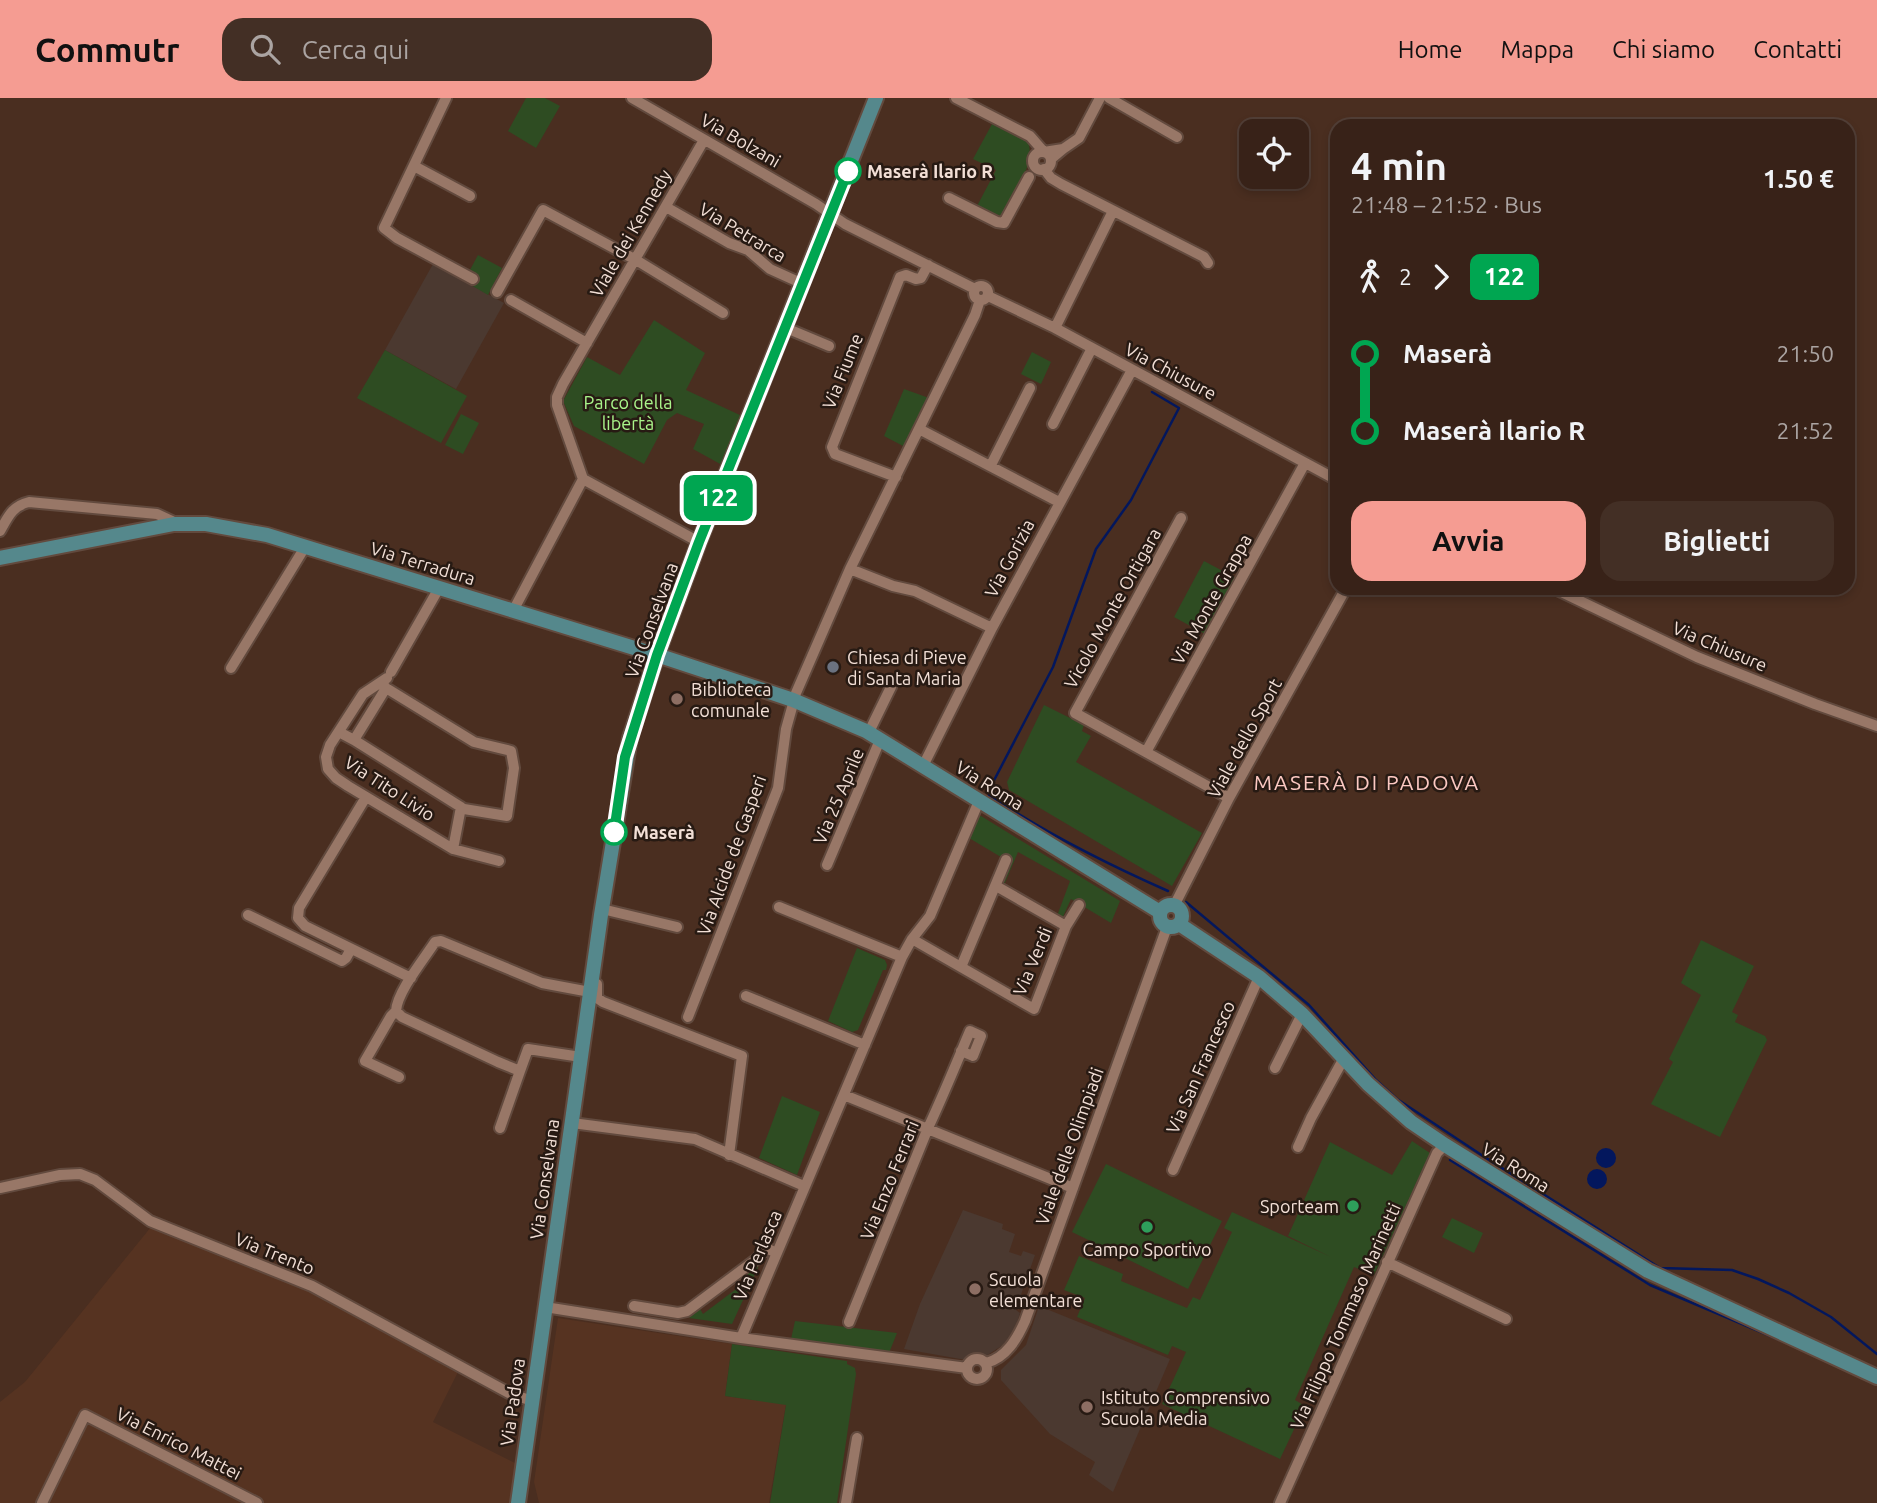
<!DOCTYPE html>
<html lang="it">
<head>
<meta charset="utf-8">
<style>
	:root { --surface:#382218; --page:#432f25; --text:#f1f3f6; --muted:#aba4a2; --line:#523f37; --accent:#f59c92 }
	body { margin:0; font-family:Ubuntu,sans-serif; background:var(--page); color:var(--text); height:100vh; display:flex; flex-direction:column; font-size:26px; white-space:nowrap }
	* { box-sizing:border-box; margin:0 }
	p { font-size:23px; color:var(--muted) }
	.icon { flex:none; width:38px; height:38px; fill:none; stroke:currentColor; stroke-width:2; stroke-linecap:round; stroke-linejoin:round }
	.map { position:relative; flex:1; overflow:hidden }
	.side { position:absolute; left:1330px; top:21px; width:525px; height:476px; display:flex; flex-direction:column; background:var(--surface); border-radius:21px; box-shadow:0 4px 10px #0003,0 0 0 2px var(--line) }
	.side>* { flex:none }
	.badge { padding:0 14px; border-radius:10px; font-size:24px; line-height:46px }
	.fabs { position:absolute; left:1239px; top:21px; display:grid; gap:14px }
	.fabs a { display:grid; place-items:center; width:70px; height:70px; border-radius:14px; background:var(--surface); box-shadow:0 4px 10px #0003,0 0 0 2px var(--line); font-size:35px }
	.map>.badge { position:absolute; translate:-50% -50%; box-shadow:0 0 0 4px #fff }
	.legs { display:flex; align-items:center; gap:10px; height:77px; padding:0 21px; font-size:23px }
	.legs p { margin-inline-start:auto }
	.summary { display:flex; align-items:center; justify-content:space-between; height:119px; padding:0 21px }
	h1 { font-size:38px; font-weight:600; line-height:52px }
	.cta { display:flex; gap:14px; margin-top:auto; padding:14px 21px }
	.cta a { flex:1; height:80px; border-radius:21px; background:var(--accent); color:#111; font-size:28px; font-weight:600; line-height:80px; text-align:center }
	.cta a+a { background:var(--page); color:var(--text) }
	ul { padding:0 21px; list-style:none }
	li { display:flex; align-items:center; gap:24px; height:77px; font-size:26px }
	li i { display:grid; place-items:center; width:10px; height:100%; margin:0 9px; background:currentColor }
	li i::after { content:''; width:18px; height:18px; margin:-9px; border:5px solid; border-radius:50%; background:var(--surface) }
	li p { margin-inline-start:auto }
	li:first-child i { background:linear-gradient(#0000 50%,currentColor 0) }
	li:last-child i { background:linear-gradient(currentColor 50%,#0000 0) }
	header { display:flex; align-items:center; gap:42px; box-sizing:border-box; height:98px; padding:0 35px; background:var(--accent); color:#111 }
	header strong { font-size:33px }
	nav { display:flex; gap:38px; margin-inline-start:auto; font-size:24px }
	.search { width:490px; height:63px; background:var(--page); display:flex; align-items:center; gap:18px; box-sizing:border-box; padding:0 24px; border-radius:21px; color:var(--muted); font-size:26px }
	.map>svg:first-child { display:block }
	.built { fill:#563321 }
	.education { fill:#4b3930 }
	.green { fill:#2e4c22 }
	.water { fill:#03175d }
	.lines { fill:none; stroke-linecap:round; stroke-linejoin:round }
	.stream { stroke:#03175d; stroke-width:2.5 }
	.minor-casing { stroke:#624a3e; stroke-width:14 }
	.major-casing { stroke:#624a3e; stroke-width:18 }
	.minor { stroke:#987767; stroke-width:10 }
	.major { stroke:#55888c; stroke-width:14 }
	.line-1-casing { stroke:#fff; stroke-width:16 }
	.line-1 { stroke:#00a651; stroke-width:10 }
	.stop-1-dot { fill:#fff; stroke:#00a651; stroke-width:3.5 }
	.worship-dot { fill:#6b7280; stroke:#271a13; stroke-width:2.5 }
	.education-dot { fill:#8d6e63; stroke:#271a13; stroke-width:2.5 }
	.leisure-dot { fill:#2e9e5b; stroke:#271a13; stroke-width:2.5 }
	.labels { text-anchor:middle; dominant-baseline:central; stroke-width:5; stroke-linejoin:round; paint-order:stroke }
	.street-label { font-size:18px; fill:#f2dfd6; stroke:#271a13 }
	.stop-label { font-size:18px; font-weight:bold; fill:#f2dfd6; stroke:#271a13; text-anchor:start }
	.park-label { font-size:18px; fill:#a9f48a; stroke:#271a13 }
	.poi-label { font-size:18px; fill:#f2dfd6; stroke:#271a13; text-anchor:start }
	.quarter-label { font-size:21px; letter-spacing:2px; fill:#fdc9c2; stroke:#271a13 }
</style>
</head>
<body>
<header>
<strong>Commutr</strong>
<div class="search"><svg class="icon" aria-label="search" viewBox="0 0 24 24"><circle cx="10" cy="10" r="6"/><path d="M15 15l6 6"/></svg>Cerca qui</div>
<nav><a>Home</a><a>Mappa</a><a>Chi siamo</a><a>Contatti</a></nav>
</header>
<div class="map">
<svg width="1877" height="1405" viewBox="0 0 1877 1405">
	<rect width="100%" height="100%" fill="#4a2e20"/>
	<path class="built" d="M 151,1129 L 305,1191 L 458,1274 L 433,1324 L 517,1366 L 511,1405 L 0,1405 L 0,1304 L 25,1284 Z
		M 558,1220 L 732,1246 L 725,1298 L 786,1306 L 769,1405 L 539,1405 L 534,1384 Z"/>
	<path class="education" d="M 433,166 L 504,205 L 456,291 L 385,252 Z
		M 963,1112 L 1003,1126 L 1002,1131 L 1015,1136 L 1009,1154 L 1021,1158 L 1023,1153 L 1035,1157 L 1017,1208 L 1016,1212 L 1020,1215 L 1018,1222 L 1012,1235 L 1003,1247 L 986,1258 L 975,1258 L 966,1262 L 904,1251 L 920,1206 Z
		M 1039,1208 L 1170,1261 L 1113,1394 L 1089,1377 L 1095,1364 L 1050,1336 L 1001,1282 L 1001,1272 L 1026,1247 Z"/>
	<path class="green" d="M 526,0 L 545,0 L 560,8 L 536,50 L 508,33 Z
		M 992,26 L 1028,44 C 1036,62 1013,103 1003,119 L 977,108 L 996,72 L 973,61 Z
		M 478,157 L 502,170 L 488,197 L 464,183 Z
		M 654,222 L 705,255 L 686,292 L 742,318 L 722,367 L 693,351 L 704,326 L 677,315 L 667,322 L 644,366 L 574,328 L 563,303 L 587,259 L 620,277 Z
		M 385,252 L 467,298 L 441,345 L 357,300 Z
		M 1032,254 L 1051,264 L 1041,286 L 1021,276 Z
		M 904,291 L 929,300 L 905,349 L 884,338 Z
		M 461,316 L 479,325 L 463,356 L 445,347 Z
		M 1204,463 L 1236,480 L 1205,536 L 1174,519 Z
		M 1044,607 L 1084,627 L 1082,633 L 1091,638 L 1076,664 L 1202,735 L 1172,788 L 1009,692 L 1007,684 Z
		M 981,718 L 1120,803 L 1111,825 L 1071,801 L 1062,821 L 1057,818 L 1070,783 L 1018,754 L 1004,787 L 999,784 L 1006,762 L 969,740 L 978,719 Z
		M 1701,842 L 1754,868 L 1732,914 L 1738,917 L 1735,924 L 1765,938 L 1767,942 L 1720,1039 L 1651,1006 L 1673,964 L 1669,961 L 1701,897 L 1681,885 Z
		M 857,850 L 885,862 L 887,867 L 886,872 L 883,872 L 858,932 L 852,934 L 828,923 Z
		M 782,998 L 820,1014 L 797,1077 L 759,1060 Z
		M 1412,1043 L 1430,1055 L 1374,1177 L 1354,1169 L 1295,1302 L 1305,1308 L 1280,1361 L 1162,1306 L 1186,1254 L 1172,1248 L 1168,1257 L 1077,1219 L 1085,1200 L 1064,1192 L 1079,1158 L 1123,1176 L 1121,1183 L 1187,1210 L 1193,1199 L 1200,1202 L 1232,1134 L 1224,1130 L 1232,1114 L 1331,1159 L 1288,1138 L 1330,1044 L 1392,1077 Z
		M 1106,1066 L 1222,1123 L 1188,1191 L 1072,1134 Z
		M 1452,1120 L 1483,1135 L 1474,1155 L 1442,1139 Z
		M 760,1165 L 732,1226 L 689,1220 L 700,1211 L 703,1216 L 748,1182 L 745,1174 Z
		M 795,1223 L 897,1235 L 889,1255 L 791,1241 Z
		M 732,1246 L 847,1263 L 847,1266 L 855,1270 L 856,1276 L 837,1405 L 770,1405 L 786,1307 L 725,1298 Z"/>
	<path class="water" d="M1596 1060a10 10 0 1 1 20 0a10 10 0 1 1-20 0Z
		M1587 1081a10 10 0 1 1 20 0a10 10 0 1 1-20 0Z"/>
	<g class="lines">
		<path class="stream" d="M 1152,294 L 1179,310 L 1131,402 L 1096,451 L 1053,569 L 989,692 L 989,697 C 1045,735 1107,766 1168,793
			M 1186,804 L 1309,907 L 1376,982 L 1397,1001 L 1483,1058 L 1660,1170 L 1732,1172 L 1758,1181 L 1789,1195 L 1831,1219 L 1877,1256
			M 1450,1062 L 1650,1187 L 1794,1248"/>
		<g class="minor-casing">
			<path id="minor" d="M 446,0 L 384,130 L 397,140 L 473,181
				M 632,0 L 816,106 L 845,126 L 975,191
				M 956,0 L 1030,38 L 1044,54 L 1063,51 L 1051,61
				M 1109,0 L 1177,39
				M 1063,51 L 1079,40 L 1100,0
				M1033 63a9 9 0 1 1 18 0a9 9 0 1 1-18 0Z
				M 414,68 L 470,98
				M 1044,71 L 1051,80 L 1061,86 L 1204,159 L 1208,165
				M 949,100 L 997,124 L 1004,125 L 1029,79
				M 666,109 L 729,145 L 748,152 L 770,171 L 803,186
				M974 195a7 7 0 1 1 14 0a7 7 0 1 1-14 0Z
				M 497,194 L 543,112 L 636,162 L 723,215
				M 988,198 L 1055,230 L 1337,382
				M 511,202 L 587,245
				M 786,230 L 829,248
				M 1055,230 L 1113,113
				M 1053,326 L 1092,250
				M 919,331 L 1059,404
				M 991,367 L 1030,290
				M 896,379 L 835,356 L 832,349 L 900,179 L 906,177 L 916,181 L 921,180 L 928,167
				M 1181,420 L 1075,615 L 1229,700
				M 0,433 C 8,419 12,408 29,404 L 157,416 L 172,423 L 174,426
				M 699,444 L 583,381 L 557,307 L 557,299 L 563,286 L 704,42
				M 850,471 L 893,488 L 915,493 L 992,530
				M 1553,490 L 1697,559 L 1815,606 L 1877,628
				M 513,513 L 583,381
				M 231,570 L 305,449
				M 391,574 L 439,490
				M 387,580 L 363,596 L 330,647 L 326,659 L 328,671 L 336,680 L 348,688 L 453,751 L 499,763
				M 339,634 L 354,642 L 386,590 L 383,586
				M 869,634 L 891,589
				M 354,642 L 464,711 L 507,718 L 514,670 L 511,653 L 474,644 L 386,590
				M 1146,654 L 1305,365
				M 923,668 L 992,530 L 1132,272
				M 366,699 L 299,810 L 298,820 L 305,828 L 411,880
				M 453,751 L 461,709
				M 827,767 L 880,642
				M 1174,808 L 1229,700 L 1346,490
				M 779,809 L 902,859
				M 602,811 L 677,829
				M 248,817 L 342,863 L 346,860 L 351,851
				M 1066,828 L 1079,807
				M 912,841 L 1034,911 L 1066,828 L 996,788
				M 961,869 L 1006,762
				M 597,886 L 597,900 L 603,904 L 742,958 L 729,1057
				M 746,898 L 865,947
				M 396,913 L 402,919 L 498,964 L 520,973 L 528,951 L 581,959
				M 688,919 L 778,690 L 786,631 L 796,595 L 850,471 L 975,217 L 980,202
				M 1275,970 L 1302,916
				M 399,979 L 365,963 L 391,918 L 396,913 C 397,894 424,861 435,844 L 441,843 L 542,885 L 590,894
				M 844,997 L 1073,1090
				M 572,1025 L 695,1041 L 804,1088
				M 500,1030 L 520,973
				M 1298,1049 L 1311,1020 L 1344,960
				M 1173,1072 L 1259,879
				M 0,1090 L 60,1077 L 80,1076 L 95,1082 L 150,1123 L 312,1188 L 509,1295 L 532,1303
				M 1387,1164 L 1506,1221
				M 634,1208 L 678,1215 L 687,1213 L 758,1160 L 762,1154 L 768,1151 L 777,1155
				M 545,1209 L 741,1240 L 967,1270
				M 849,1224 L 928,1030 C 943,998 956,966 970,933 L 981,938 L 973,958 L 961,953
				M 741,1240 L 902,859 L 912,841 L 930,818 L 979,703
				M967 1271a10 10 0 1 1 20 0a10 10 0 1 1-20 0Z
				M 986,1265 C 1006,1260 1017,1241 1025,1223 L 1167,829
				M 42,1405 L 85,1317 L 257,1405
				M 846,1405 L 857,1340
				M 1280,1405 L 1437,1055 L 1445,1047"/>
		</g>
		<g class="major-casing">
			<path id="major" d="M 0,460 L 174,426 L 206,426 L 267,437 L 657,557 L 793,602 L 866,633 L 1160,814
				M1160 818a11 11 0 1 1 22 0a11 11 0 1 1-22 0Z
				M 1179,826 L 1259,879 L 1302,916 L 1368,986 L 1411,1024 L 1445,1047 L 1648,1173 L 1877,1279
				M 518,1405 L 601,817 L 630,640 L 657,557 L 699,444 L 876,0"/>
		</g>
		<use href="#minor" class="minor"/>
		<use href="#major" class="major"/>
	</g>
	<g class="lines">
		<g class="line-1-casing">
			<path id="line-1" d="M 614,734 L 625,659 L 657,557 L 699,444 L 848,73"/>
		</g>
		<use href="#line-1" class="line-1"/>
	</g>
	<g class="stop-1-dot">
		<circle cx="848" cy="73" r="12"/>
		<circle cx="614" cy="734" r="12"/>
	</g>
	<circle class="worship-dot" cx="833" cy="569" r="7"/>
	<g class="education-dot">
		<circle cx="677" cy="601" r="7"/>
		<circle cx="975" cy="1191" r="7"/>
		<circle cx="1087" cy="1309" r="7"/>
	</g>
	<g class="leisure-dot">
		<circle cx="1353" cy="1108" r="7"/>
		<circle cx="1147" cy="1129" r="7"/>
	</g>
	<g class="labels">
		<g class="street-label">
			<text transform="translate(741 42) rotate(30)">Via Bolzani</text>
			<text transform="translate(743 134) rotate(31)">Via Petrarca</text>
			<text transform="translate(630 135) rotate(-60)">Viale dei Kennedy</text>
			<text transform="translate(842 273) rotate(-68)">Via Fiume</text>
			<text transform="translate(1171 273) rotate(28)">Via Chiusure</text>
			<text transform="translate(1009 460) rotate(-62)">Via Gorizia</text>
			<text transform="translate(423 465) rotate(17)">Via Terradura</text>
			<text transform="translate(1211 501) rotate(-61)">Via Monte Grappa</text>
			<text transform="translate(1112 510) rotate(-61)">Vicolo Monte Ortigara</text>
			<text transform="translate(651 522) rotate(-70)">Via Conselvana</text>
			<text transform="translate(1720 548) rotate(23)">Via Chiusure</text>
			<text transform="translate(1244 640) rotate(-61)">Viale dello Sport</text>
			<text transform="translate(990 687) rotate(32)">Via Roma</text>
			<text transform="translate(390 690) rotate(33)">Via Tito Livio</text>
			<text transform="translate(838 698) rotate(-67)">Via 25 Aprile</text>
			<text transform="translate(731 757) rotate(-70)">Via Alcide de Gasperi</text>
			<text transform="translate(1032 863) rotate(-67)">Via Verdi</text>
			<text transform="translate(1200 969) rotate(-66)">Via San Francesco</text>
			<text transform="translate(1069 1048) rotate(-70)">Viale delle Olimpiadi</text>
			<text transform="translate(1516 1069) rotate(32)">Via Roma</text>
			<text transform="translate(544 1081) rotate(-82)">Via Conselvana</text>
			<text transform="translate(889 1082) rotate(-68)">Via Enzo Ferrari</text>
			<text transform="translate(275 1155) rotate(22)">Via Trento</text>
			<text transform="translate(757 1157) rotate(-67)">Via Perlasca</text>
			<text transform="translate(1345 1218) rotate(-66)">Via Filippo Tommaso Marinetti</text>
			<text transform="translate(512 1304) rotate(-82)">Via Padova</text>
			<text transform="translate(179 1345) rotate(27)">Via Enrico Mattei</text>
		</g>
		<g class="stop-label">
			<text x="867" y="73">Maserà Ilario R</text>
			<text x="633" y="734">Maserà</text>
		</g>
		<g class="park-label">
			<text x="628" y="304">Parco della<tspan x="628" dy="21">libertà</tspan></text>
		</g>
		<g class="poi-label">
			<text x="847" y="559">Chiesa di Pieve<tspan x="847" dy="21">di Santa Maria</tspan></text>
			<text x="691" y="591">Biblioteca<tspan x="691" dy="21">comunale</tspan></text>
			<text x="1339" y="1108" text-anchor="end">Sporteam</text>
			<text x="1147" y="1151" text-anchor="middle">Campo Sportivo</text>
			<text x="989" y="1181">Scuola<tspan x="989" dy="21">elementare</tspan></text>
			<text x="1101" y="1299">Istituto Comprensivo<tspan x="1101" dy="21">Scuola Media</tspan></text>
		</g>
		<g class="quarter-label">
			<text x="1367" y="684">MASERÀ DI PADOVA</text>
		</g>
	</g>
</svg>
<div class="fabs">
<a><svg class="icon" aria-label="locate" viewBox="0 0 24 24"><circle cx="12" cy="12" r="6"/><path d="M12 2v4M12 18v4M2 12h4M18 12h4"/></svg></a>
</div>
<b class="badge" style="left:718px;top:400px;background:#00a651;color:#fff">122</b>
<section class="side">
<div class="summary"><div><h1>4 min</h1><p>21:48 – 21:52 · Bus</p></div><b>1.50 €</b></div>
<div class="legs"><svg class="icon" aria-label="walk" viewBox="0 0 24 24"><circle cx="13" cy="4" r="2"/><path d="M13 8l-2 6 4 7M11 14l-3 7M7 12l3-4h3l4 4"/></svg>2<svg class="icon" aria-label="forward" viewBox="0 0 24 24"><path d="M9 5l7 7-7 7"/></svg><b class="badge" style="background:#00a651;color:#fff">122</b></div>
<ul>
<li><i style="color:#00a651"></i><b>Maserà</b><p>21:50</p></li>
<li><i style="color:#00a651"></i><b>Maserà Ilario R</b><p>21:52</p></li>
</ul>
<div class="cta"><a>Avvia</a><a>Biglietti</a></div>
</section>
</div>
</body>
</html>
